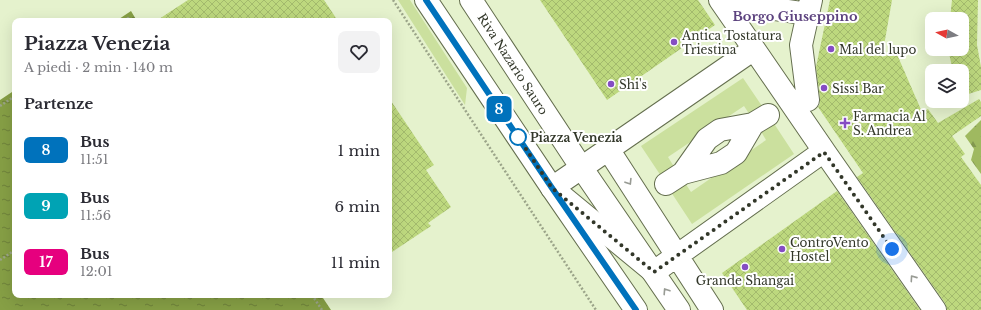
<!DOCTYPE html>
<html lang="it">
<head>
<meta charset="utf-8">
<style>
	:root { --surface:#fff; --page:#f2f2f3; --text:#2b2b33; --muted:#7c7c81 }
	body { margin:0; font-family:"Libre Baskerville",serif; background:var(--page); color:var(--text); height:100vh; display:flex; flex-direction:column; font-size:15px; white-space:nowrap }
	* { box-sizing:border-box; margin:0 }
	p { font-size:13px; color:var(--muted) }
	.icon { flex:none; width:22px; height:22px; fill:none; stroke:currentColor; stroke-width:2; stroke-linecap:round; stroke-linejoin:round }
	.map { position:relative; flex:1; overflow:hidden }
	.sheet { position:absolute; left:12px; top:18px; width:380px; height:280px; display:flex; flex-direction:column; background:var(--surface); border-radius:8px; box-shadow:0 4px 16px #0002 }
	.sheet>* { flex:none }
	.badge { padding:0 8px; border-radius:6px; font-size:14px; line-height:26px }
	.needle { width:26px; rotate:278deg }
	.fabs { position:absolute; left:925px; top:12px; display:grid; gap:8px }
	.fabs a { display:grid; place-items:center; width:44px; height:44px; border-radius:8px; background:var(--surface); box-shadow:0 4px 16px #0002; font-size:20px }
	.you { position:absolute; width:20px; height:20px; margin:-10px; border:3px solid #fff; border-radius:50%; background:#1a73e8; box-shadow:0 0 0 6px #1a73e833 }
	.map>.badge { position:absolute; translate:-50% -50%; box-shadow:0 0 0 2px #fff }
	h2 { padding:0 12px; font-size:15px; line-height:36px }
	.round { display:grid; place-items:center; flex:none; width:42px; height:42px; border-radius:8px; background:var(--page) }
	.headline { display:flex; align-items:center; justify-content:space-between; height:68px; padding:0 12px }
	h1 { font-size:19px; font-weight:700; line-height:30px }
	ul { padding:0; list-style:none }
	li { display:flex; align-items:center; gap:12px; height:56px; padding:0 12px }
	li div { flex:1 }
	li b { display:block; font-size:15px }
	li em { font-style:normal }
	li .badge { min-width:44px; font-weight:700; text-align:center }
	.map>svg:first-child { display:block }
	.grass { fill:#cbe09e }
	.forest { fill:url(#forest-firs) }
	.water { fill:url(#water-ripples) }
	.building { fill:url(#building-cross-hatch) }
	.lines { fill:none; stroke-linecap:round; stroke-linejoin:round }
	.minor-casing { stroke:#646e4e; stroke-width:24 }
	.major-casing { stroke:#646e4e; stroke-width:24 }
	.path { stroke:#9ba489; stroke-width:2.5; stroke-dasharray:2 2; stroke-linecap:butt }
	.minor { stroke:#fff; stroke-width:22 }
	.major { stroke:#fff; stroke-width:22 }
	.oneway { stroke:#989b94 }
	.line-casing { stroke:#fff; stroke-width:9 }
	.line { stroke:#0072bc; stroke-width:6 }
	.walk { stroke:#323729; stroke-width:4; stroke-dasharray:0 7.2 }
	.poi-dot { fill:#854dc3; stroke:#fff; stroke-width:1.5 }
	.stop-dot { fill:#fff; stroke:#0072bc; stroke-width:2 }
	.labels { text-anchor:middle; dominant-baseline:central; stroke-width:4; stroke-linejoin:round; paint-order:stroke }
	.poi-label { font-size:12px; fill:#323729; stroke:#fff; text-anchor:start }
	.street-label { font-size:12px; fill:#323729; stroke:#fff }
	.stop-label { font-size:12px; font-weight:bold; fill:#323729; stroke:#fff; text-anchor:start }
	.neighbourhood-label { font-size:13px; font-weight:bold; fill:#5d437f; stroke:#fff }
</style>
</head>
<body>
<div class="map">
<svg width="981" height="310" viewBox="0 0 981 310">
	<defs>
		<pattern id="forest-firs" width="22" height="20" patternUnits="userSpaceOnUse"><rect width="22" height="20" fill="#9fb960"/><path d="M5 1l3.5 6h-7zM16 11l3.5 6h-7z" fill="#82974f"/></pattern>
		<pattern id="water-ripples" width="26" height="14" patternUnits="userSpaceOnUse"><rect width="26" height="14" fill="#869f45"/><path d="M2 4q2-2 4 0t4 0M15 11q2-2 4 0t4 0" fill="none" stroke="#6e823a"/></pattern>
		<pattern id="building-cross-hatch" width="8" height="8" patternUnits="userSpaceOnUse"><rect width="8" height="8" fill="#bdd87e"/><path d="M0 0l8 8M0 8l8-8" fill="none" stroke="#a3ba6d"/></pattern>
	</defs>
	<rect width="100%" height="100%" fill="#e5f2cd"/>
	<path class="grass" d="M 398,0 L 410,0 L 467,88 L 465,105 Z
		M 743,78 L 764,109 L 752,118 L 744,106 L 668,157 L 676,170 L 663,179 L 641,146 Z
		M 771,119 L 794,154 L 692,224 L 669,189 L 683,180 L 691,192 L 766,140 L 759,128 Z"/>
	<path class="forest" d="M 981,120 L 981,174 L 971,160 L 974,149 L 965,136 Z"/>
	<path class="water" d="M 131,11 L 137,21 L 116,21 Z
		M 15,90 L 15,295 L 321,295 L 331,310 L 0,310 L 0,100 Z"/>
	<path class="building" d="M 188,0 L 324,0 L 338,21 L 156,21 Z
		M 540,0 L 698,0 L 715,25 L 607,100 Z
		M 830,0 L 892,0 L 882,57 L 896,52 L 922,112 L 928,109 L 938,123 L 979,99 L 981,102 L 981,116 L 952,136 L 965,154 L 961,157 L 981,185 L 981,310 L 947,310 L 945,303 L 857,177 L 863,173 L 818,107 L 820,104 L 820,98 L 816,67 Z
		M 952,0 L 978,0 L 977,45 L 981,67 L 981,90 L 962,96 L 962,71 L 953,71 L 948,49 L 962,49 L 962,19 L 950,19 Z
		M 389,98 L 434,165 L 426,170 L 451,207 L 428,223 L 431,226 L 389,254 Z
		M 837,191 L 920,310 L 747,310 L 722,273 Z"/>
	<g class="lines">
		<g class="minor-casing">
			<path id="minor" d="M 720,0 L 754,49
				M 741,4 L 808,14
				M 754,49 L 824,151 L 654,272 L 552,188 Z
				M 808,100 L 801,45 L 811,0
				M 608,149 L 712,310
				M 824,151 L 935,310
				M 683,173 L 721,163 L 736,153 L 753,124 L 768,115
				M 666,184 L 683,173 L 707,139 L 720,130 L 753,124"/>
		</g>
		<g class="major-casing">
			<path id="major" d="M 426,0 L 552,188 L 636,310
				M 471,0 L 581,167 L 679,310"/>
		</g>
		<path class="path" d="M 393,0 L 596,310
			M 124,21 L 128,18 L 130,21
			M 0,106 L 15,96
			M 0,260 L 15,250
			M 312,295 L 322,310"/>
		<use href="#minor" class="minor"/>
		<use href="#major" class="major"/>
	</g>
	<defs><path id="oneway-chevron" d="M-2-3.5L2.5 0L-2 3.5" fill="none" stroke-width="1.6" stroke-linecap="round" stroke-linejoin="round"/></defs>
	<g class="oneway">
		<use href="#oneway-chevron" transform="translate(629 182) rotate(58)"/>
		<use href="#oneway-chevron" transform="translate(913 278) rotate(-125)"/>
		<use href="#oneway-chevron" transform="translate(666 291) rotate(-123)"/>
	</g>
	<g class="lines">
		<g class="line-casing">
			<path id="line" d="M 426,0 L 552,188 L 636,310"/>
		</g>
		<use href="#line" class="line"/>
		<path class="walk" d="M 518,137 L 552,188 L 654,272 L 824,152 L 892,249"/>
	</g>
	<g class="poi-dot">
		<circle cx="674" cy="42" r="4"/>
		<circle cx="831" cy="49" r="4"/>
		<circle cx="611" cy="84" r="4"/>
		<circle cx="824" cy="88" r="4"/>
		<path d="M843 117h4v4h4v4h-4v4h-4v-4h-4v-4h4z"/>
		<circle cx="782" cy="249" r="4"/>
		<circle cx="745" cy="267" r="4"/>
	</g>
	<circle class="stop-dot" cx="518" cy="137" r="8"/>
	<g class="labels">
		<g class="poi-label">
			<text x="682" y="35">Antica Tostatura<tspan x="682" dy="14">Triestina</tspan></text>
			<text x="839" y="49">Mal del lupo</text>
			<text x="619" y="84">Shi's</text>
			<text x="832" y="88">Sissi Bar</text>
			<text x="853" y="116">Farmacia Al<tspan x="853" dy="14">S. Andrea</tspan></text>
			<text x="790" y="242">ControVento<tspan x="790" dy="14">Hostel</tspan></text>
			<text x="745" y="280" text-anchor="middle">Grande Shangai</text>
		</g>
		<g class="street-label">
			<text transform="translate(513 64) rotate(57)">Riva Nazario Sauro</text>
		</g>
		<g class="stop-label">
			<text x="530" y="137">Piazza Venezia</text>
		</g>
		<g class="neighbourhood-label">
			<text x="795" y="16">Borgo Giuseppino</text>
		</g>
	</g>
</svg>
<div class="fabs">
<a><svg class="needle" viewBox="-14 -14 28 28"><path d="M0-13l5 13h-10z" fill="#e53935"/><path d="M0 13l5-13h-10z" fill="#7c7c81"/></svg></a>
<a><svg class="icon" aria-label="layers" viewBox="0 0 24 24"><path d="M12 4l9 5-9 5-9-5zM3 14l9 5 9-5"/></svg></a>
</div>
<div class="you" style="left:892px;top:249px"></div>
<b class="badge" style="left:499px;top:109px;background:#0072bc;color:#fff">8</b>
<section class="sheet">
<div class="headline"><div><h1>Piazza Venezia</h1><p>A piedi · 2 min · 140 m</p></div><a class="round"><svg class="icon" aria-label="heart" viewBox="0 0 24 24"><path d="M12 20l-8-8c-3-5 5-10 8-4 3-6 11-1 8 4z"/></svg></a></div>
<h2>Partenze</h2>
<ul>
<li><span class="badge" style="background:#0072bc;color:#fff">8</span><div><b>Bus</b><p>11:51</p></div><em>1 min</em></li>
<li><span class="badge" style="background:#00a3b4;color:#fff">9</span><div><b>Bus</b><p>11:56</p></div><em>6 min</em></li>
<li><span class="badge" style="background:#e6007e;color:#fff">17</span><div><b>Bus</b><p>12:01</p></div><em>11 min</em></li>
</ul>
</section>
</div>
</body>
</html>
